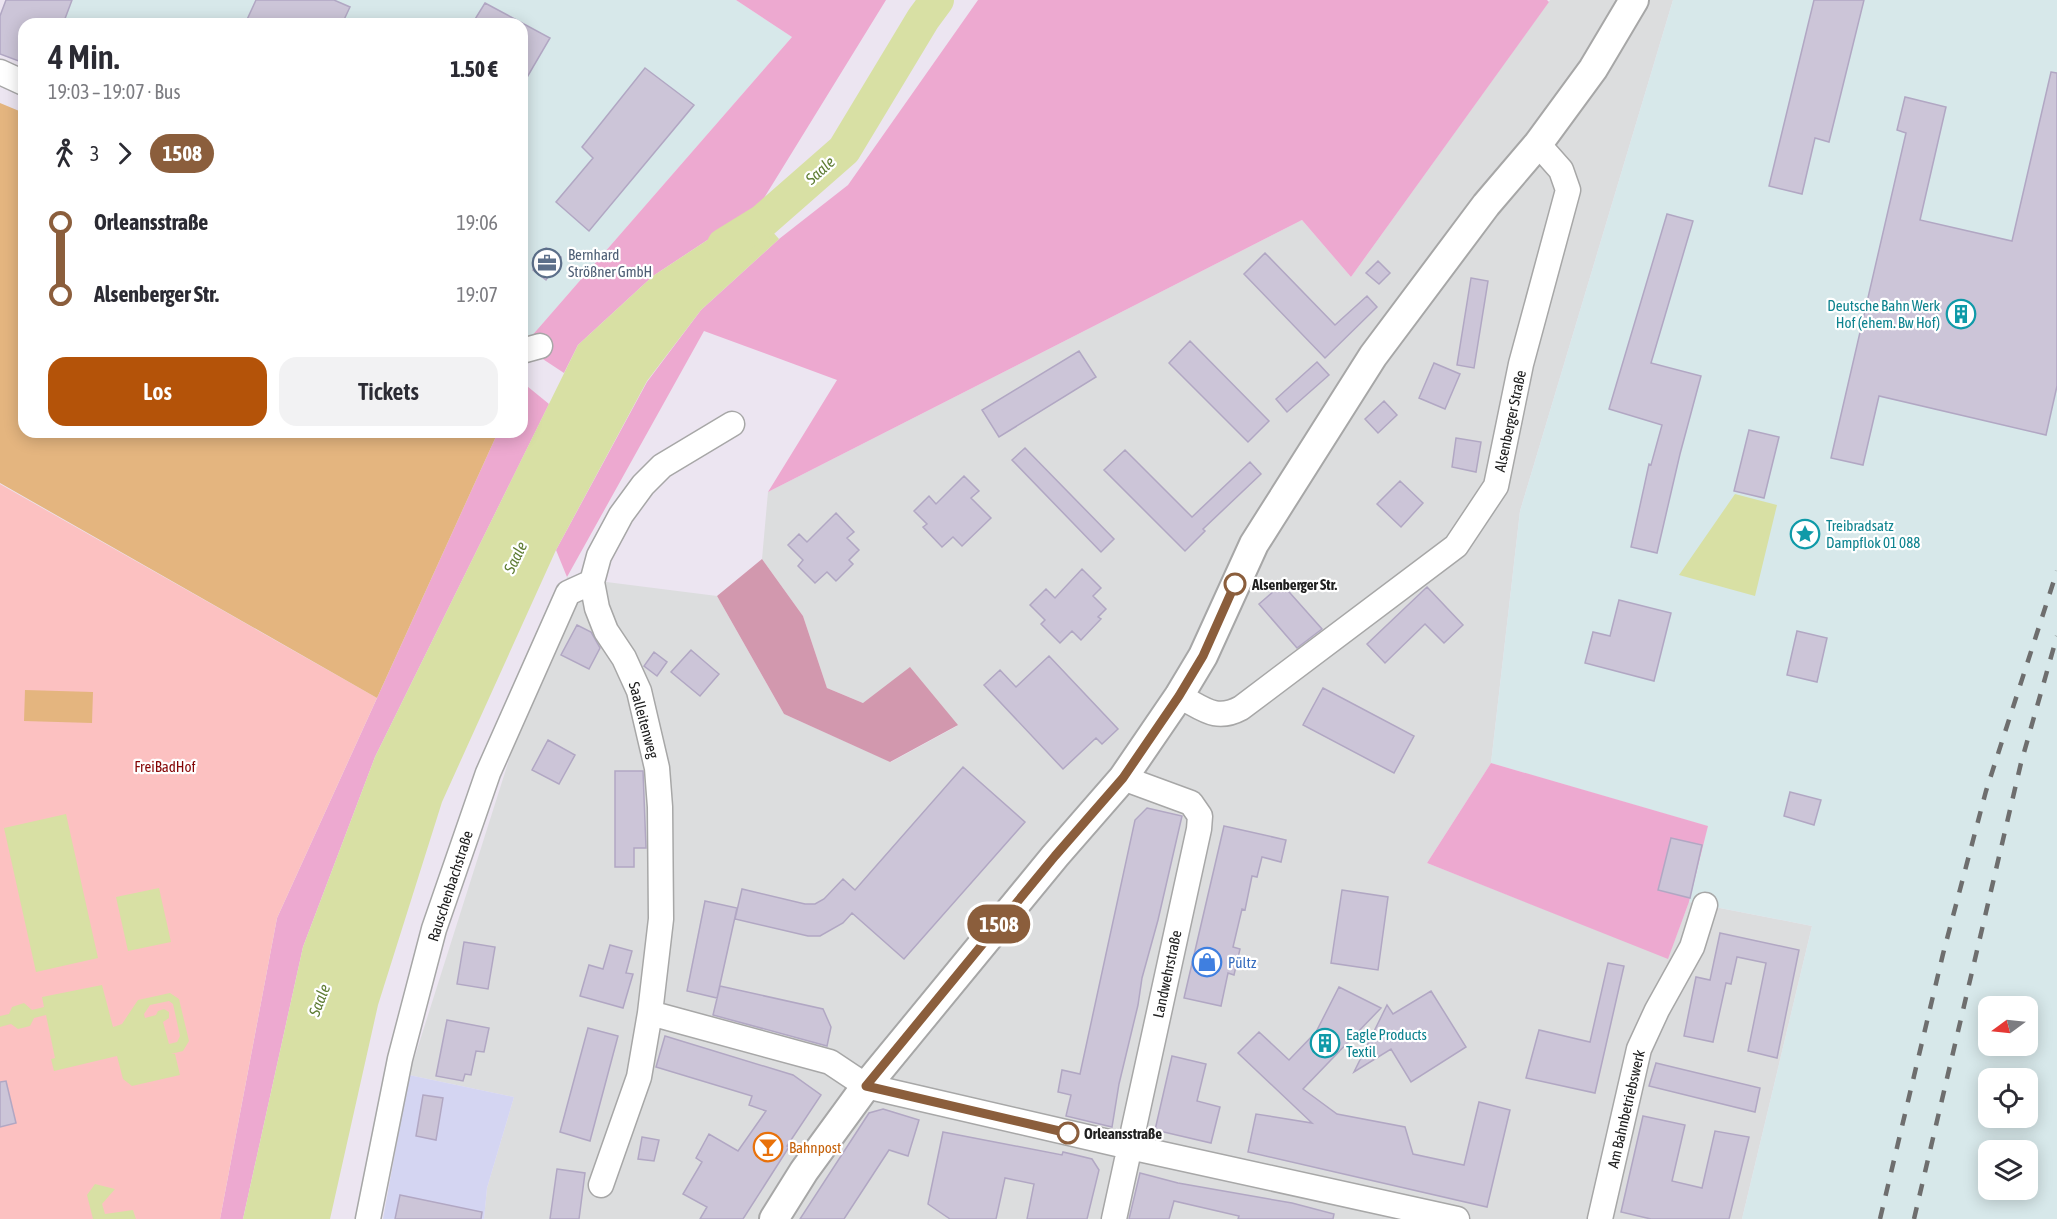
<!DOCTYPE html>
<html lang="de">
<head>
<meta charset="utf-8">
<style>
	:root { --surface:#fff; --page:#f2f2f3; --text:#2b2b33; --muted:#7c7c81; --accent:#b45309 }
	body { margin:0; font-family:"Asap Condensed",sans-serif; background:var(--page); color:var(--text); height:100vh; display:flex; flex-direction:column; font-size:22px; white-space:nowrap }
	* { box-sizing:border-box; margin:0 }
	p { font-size:20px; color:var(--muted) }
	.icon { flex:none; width:33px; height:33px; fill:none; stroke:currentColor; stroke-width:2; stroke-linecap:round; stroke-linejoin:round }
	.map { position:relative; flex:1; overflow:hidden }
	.drawer { position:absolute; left:18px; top:18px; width:510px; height:420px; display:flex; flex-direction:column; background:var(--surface); border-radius:18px; box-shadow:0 3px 15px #0003 }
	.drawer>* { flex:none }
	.badge { padding:0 12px; border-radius:20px; font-size:21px; line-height:39px }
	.needle { width:39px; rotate:255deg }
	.controls { position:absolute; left:1978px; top:996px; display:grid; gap:12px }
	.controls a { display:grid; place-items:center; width:60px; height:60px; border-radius:12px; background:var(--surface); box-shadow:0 3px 15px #0003; font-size:30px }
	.map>.badge { position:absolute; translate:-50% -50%; box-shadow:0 0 0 3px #fff }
	.legs { display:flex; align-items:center; gap:9px; height:66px; padding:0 30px; font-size:20px }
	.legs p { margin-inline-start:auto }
	.summary { display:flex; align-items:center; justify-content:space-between; height:102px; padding:0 30px }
	h1 { font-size:33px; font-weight:600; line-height:45px }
	.button { display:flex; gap:12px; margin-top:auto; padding:12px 30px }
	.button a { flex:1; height:69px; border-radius:18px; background:var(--accent); color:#fff; font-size:24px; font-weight:600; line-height:69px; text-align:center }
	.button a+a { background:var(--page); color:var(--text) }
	ul { padding:0 30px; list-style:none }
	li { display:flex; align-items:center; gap:21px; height:72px; font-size:22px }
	li i { display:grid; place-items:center; width:9px; height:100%; margin:0 8px; background:currentColor }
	li i::after { content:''; width:15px; height:15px; margin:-8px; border:4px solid; border-radius:50%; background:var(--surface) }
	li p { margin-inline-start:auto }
	li:first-child i { background:linear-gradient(#0000 50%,currentColor 0) }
	li:last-child i { background:linear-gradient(currentColor 50%,#0000 0) }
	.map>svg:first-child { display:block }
	.residential { fill:#dcddde }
	.commercial { fill:#d4d5f2 }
	.industrial { fill:#d7e8ea; fill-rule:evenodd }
	.grass { fill:#eda9d0 }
	.forest { fill:#d298ae }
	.park { fill:#fcc1c1 }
	.pitch { fill:#e4b57f }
	.water { fill:#d8e0a4; fill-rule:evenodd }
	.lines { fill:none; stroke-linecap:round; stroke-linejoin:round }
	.river { stroke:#d8e0a4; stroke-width:34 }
	.building { fill:#ccc5d8; stroke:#b1a7c3; stroke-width:1.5 }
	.minor-casing { stroke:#a7a7a7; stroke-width:27 }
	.tertiary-casing { stroke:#a7a7a7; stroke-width:32 }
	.minor { stroke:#fff; stroke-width:24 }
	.tertiary { stroke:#fff; stroke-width:28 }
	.rail { stroke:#6e6e6e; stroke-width:4.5; stroke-dasharray:12 12; stroke-linecap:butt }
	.line-1-casing { stroke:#fff; stroke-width:14 }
	.line-1 { stroke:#8b5e3c; stroke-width:9 }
	.stop-1-dot { fill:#fff; stroke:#8b5e3c; stroke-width:3 }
	.labels { text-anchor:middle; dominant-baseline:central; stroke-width:4.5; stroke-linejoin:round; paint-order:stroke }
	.service-label { font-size:15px; fill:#4e5e75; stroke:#fff; text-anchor:start }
	.culture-label { font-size:15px; fill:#0d838f; stroke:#fff; text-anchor:start }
	.street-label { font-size:15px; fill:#202020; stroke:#fff }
	.stop-label { font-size:15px; font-weight:bold; fill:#202020; stroke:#fff; text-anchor:start }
	.park-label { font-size:15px; fill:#850606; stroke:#fff }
	.shop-label { font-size:15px; fill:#366cbe; stroke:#fff; text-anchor:start }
	.food-label { font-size:15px; fill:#c56008; stroke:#fff; text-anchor:start }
	.water-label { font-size:16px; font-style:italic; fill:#5e7c33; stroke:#fff }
</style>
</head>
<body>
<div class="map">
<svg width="2057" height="1219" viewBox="0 0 2057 1219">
	<rect width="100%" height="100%" fill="#ece5f1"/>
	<path class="residential" d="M 1550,0 L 1673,0 L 1520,511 L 1491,763 L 1427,863 L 1668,958 L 1689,902 L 1812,926 L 1742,1219 L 484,1219 L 487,1188 L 514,1097 L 409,1075 L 567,577 L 717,596 L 784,714 L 891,762 L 957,726 L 863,703 L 827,688 L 803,616 L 762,559 L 768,492 L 1302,220 L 1351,277 Z"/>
	<path class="commercial" d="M 409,1075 L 514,1097 L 487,1188 L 484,1219 L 383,1219 Z"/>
	<path class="industrial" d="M 14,0 L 736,0 L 792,37 L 523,346 L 522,24 L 24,24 Z
		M 1673,0 L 2057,0 L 2057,1219 L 1742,1219 L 1812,926 L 1689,902 L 1707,826 L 1491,763 L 1520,511 ZM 1989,1006 L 2028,1006 L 2028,1046 L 1989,1046 ZM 1989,1078 L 2028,1078 L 2028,1118 L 1989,1118 ZM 1989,1150 L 2028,1150 L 2028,1190 L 1989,1190 Z"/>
	<path class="grass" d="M 736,0 L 886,0 L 759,206 L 653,276 L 578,345 L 564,373 L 523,346 L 792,37 Z
		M 978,0 L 1547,0 L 1549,2 L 1351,277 L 1302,220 L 768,492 L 837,380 L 704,331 L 567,577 L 556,550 L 647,382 L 701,310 L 779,239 L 848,185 Z
		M 522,382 L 549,404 L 375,757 L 303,947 L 243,1219 L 220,1219 L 277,918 L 498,432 L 522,432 Z
		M 1491,763 L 1708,826 L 1689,902 L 1668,959 L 1427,863 Z"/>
	<path class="forest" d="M 762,559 L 803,616 L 827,688 L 863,703 L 910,667 L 958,725 L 890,762 L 784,714 L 717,596 Z"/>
	<path class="park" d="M 0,484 L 377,698 L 277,918 L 220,1219 L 0,1219 Z"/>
	<path class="pitch" d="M 0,103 L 24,113 L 24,432 L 498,432 L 377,698 L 0,483 Z
		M 25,690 L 93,692 L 92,723 L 24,721 Z"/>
	<path class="water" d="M 759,206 L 763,221 L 779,239 L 701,310 L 647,381 L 556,550 L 442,802 L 378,1005 L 330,1219 L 243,1219 L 303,947 L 375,757 L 578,345 L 653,276 Z
		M 1735,494 L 1777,505 L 1755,596 L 1679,575 Z
		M 66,814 L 98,958 L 36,972 L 4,828 Z
		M 159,888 L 171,942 L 128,951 L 116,897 Z
		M 102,985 L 113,1027 L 122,1024 L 138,1000 L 170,993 L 179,999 L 189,1041 L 183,1051 L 171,1054 L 175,1054 L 180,1075 L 132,1086 L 123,1079 L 117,1056 L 54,1071 L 51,1059 L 55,1058 L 46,1015 L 34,1018 L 30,1026 L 18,1029 L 11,1024 L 0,1027 L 0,1016 L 9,1014 L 12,1007 L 24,1003 L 32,1010 L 44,1007 L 42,997 ZM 169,1001 L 173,1004 L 180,1036 L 177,1042 L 169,1044 L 163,1022 L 169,1018 L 169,1012 L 164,1009 L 158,1011 L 156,1015 L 145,1018 L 144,1014 L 150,1005 Z
		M 95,1184 L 115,1189 L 102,1204 L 105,1214 L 133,1210 L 136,1219 L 93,1219 L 87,1195 Z"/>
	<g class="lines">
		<path class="river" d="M 724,245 L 763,221 L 844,150 L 923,19 L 937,0"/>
	</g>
	<path class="building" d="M 6,0 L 72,0 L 63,24 L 24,24 L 24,63 L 0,54 L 0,16 Z
		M 256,0 L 334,0 L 350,7 L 342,24 L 245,24 Z
		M 1814,0 L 1864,0 L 1829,142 L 1815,138 L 1802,194 L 1769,186 Z
		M 485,3 L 550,38 L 522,86 L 522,24 L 472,24 Z
		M 645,68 L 694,105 L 589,231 L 556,202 L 593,158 L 582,147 Z
		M 2051,72 L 2057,73 L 2057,386 L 2046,435 L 1879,396 L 1863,465 L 1831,458 L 1906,133 L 1897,130 L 1905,97 L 1946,107 L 1920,220 L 2012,241 Z
		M 1667,214 L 1693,221 L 1651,363 L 1701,376 L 1680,454 L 1657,553 L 1631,547 L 1649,464 L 1651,465 L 1662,425 L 1609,409 Z
		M 546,248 L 561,257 L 546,280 L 533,270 Z
		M 1265,253 L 1335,325 L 1367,296 L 1377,307 L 1325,358 L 1244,274 Z
		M 1378,261 L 1390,273 L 1379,284 L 1366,273 Z
		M 1471,278 L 1488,281 L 1474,368 L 1457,365 Z
		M 1190,341 L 1269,421 L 1248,442 L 1169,363 Z
		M 1079,351 L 1096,377 L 999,437 L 982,410 Z
		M 1317,362 L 1329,375 L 1287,412 L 1276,399 Z
		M 1434,363 L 1460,374 L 1445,409 L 1419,398 Z
		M 1384,401 L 1397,415 L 1378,433 L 1365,419 Z
		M 1749,430 L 1779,437 L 1764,498 L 1734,491 Z
		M 1456,438 L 1481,442 L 1476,472 L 1452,467 Z
		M 1025,448 L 1114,539 L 1101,552 L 1012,460 Z
		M 1125,450 L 1192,517 L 1250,462 L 1261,474 L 1203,529 L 1205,531 L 1185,551 L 1104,470 Z
		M 964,476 L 979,491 L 971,498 L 991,518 L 962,546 L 953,537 L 942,547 L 923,527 L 927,524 L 914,511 L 929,496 L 936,504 Z
		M 1400,481 L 1423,503 L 1401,527 L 1377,504 Z
		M 836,513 L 854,532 L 847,538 L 859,550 L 849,560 L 853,564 L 836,581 L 827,572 L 815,583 L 798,566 L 803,560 L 788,545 L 799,534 L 807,542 Z
		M 1082,569 L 1101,588 L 1093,596 L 1106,609 L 1098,617 L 1101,619 L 1081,640 L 1072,631 L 1060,643 L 1041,624 L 1045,620 L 1030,605 L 1046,589 L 1055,598 Z
		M 1282,584 L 1322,629 L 1297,648 L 1259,604 Z
		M 1427,587 L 1463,625 L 1444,643 L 1425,624 L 1385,663 L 1367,644 Z
		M 1619,600 L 1671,613 L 1654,681 L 1585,663 L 1593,632 L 1610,636 Z
		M 577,625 L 591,632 L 600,648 L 589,669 L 561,655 Z
		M 1797,631 L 1827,638 L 1817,682 L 1787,675 Z
		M 691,650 L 719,674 L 700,696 L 671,672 Z
		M 654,652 L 667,662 L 657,676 L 644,666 Z
		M 1049,656 L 1118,729 L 1102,744 L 1096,738 L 1063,769 L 984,685 L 1000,670 L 1016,687 Z
		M 1323,688 L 1414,736 L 1394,773 L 1303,725 Z
		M 548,740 L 575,755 L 559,784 L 532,770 Z
		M 963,767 L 1025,822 L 904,959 L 852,913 L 843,923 L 820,936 L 808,936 L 735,919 L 742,889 L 805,904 L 815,904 L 824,899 L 843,879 L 855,890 Z
		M 615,771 L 643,771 L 646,848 L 634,848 L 634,867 L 615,867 Z
		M 1790,792 L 1821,800 L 1814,825 L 1784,816 Z
		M 1147,808 L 1182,816 L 1158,920 L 1142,978 L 1138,1005 L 1119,1084 L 1112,1127 L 1066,1116 L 1071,1095 L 1058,1092 L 1062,1070 L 1080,1074 L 1135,820 Z
		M 1224,826 L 1286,840 L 1281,862 L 1262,857 L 1257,877 L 1252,876 L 1245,910 L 1242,909 L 1233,947 L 1240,949 L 1234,975 L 1228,973 L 1221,1006 L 1184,998 Z
		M 1671,838 L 1702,845 L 1690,898 L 1658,890 Z
		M 1342,890 L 1388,897 L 1378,970 L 1331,963 Z
		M 705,901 L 737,908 L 717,998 L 687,991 Z
		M 1720,933 L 1799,950 L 1777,1058 L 1748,1051 L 1766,963 L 1737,957 L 1731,984 L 1726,983 L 1713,1042 L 1684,1036 L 1696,977 L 1710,980 Z
		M 464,942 L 495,947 L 488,989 L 457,984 Z
		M 610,945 L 632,951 L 626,973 L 633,974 L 623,1008 L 580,996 L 589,965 L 603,969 Z
		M 1608,963 L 1624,966 L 1595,1093 L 1526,1078 L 1539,1030 L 1590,1042 Z
		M 720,986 L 823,1009 L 831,1027 L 827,1046 L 713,1015 Z
		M 1339,987 L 1381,1008 L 1303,1089 L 1337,1114 L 1405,1127 L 1413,1154 L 1464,1165 L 1479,1102 L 1510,1110 L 1487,1207 L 1248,1152 L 1256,1114 L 1312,1123 L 1238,1053 L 1259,1032 L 1289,1060 L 1316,1032 Z
		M 1431,991 L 1466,1047 L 1411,1082 L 1391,1049 L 1354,1072 L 1387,1005 L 1393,1014 Z
		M 447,1020 L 489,1028 L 484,1052 L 476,1051 L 471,1075 L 465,1074 L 463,1081 L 436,1076 Z
		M 588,1028 L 618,1036 L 590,1141 L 560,1132 Z
		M 665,1036 L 793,1075 L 821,1095 L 787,1146 L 789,1147 L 743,1219 L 700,1219 L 707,1207 L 683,1194 L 702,1162 L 696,1158 L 709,1134 L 738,1151 L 766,1111 L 749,1105 L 752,1096 L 656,1067 Z
		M 1172,1056 L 1206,1064 L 1197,1101 L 1220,1107 L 1211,1143 L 1155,1130 Z
		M 1656,1063 L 1760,1088 L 1755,1112 L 1649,1086 Z
		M 6,1081 L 16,1123 L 0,1127 L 0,1082 Z
		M 423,1095 L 443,1098 L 436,1140 L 416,1136 Z
		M 883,1109 L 919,1120 L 908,1156 L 889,1150 L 844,1219 L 800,1219 L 869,1113 Z
		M 1643,1116 L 1685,1125 L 1672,1181 L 1702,1188 L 1715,1131 L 1749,1137 L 1729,1219 L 1651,1219 L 1621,1212 Z
		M 943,1132 L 1062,1155 L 1063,1152 L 1092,1159 L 1099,1170 L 1087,1219 L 1027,1219 L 1034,1184 L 1005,1178 L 996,1219 L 950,1219 L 928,1204 Z
		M 642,1137 L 659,1140 L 654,1161 L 638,1159 Z
		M 557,1169 L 585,1173 L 579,1219 L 550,1219 Z
		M 1140,1173 L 1178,1183 L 1292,1203 L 1334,1214 L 1333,1219 L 1238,1219 L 1239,1216 L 1174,1201 L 1169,1219 L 1129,1219 Z
		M 400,1195 L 482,1212 L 481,1219 L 395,1219 Z"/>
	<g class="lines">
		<g class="minor-casing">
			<path id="minor" d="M 0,72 L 24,83
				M 522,351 L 540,346
				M 1179,696 C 1203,708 1215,722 1241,708 L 1456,546 L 1496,486 L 1521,364 L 1568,190 L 1561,170 L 1538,144
				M 650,1013 L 830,1062 L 866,1086 L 1130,1147 L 1457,1219
				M 601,1185 L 639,1077 L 650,1013 L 661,919 L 660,807 L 657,768 L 639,691 L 624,658 L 606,631 L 597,608 L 592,582 L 599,556 L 621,515 L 643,485 L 662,466 L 732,424
				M 368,1219 L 400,1059 L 434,929 L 488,773 L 568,593 L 592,582
				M 1114,1219 L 1199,829 L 1200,816 L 1191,803 L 1123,778
				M 1600,1219 L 1639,1049 L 1657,1010 L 1692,947 L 1705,905"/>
		</g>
		<g class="tertiary-casing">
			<path id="tertiary" d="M 774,1219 L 804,1171 L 866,1086 L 1055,856 L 1123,778 L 1179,696 L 1203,656 L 1254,544 L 1373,356 L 1486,205 L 1538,144 L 1593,69 L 1634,0"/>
		</g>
		<use href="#minor" class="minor"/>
		<use href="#tertiary" class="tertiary"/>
		<path class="rail" d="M 1880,1219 L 1943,954 L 1986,791 L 2057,571
			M 1914,1219 L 2021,763 L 2057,636"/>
	</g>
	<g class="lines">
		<g class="line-1-casing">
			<path id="line-1" d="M 1068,1133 L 866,1086 L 1055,856 L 1123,778 L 1179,696 L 1203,656 L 1235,584"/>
		</g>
		<use href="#line-1" class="line-1"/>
	</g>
	<defs>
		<g id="office-ring" transform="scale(1.5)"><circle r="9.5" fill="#fff" stroke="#5c6f8a" stroke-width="1.5"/><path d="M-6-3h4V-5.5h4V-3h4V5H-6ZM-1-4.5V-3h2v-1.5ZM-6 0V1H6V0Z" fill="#5c6f8a"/></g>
		<g id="building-ring" transform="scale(1.5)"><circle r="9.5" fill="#fff" stroke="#0f9aa8" stroke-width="1.5"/><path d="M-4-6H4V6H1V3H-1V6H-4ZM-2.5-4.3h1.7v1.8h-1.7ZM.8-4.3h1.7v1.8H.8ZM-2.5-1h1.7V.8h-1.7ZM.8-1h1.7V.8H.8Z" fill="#0f9aa8"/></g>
		<g id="sight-ring" transform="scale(1.5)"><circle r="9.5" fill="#fff" stroke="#0f9aa8" stroke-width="1.5"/><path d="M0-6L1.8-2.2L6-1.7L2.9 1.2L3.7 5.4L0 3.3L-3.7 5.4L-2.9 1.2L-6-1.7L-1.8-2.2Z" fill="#0f9aa8"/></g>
		<g id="shop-ring" transform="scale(1.5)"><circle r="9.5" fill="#fff" stroke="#3f7fe0" stroke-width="1.5"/><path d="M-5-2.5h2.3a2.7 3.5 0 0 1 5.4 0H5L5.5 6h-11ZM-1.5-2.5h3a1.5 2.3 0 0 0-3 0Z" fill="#3f7fe0"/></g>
		<g id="bar-ring" transform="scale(1.5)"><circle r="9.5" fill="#fff" stroke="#e8710a" stroke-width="1.5"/><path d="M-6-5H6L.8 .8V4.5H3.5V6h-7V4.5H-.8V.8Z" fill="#e8710a"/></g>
	</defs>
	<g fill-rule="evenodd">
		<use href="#office-ring" x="547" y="263"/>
		<use href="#building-ring" x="1961" y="314"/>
		<use href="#sight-ring" x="1805" y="534"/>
		<use href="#shop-ring" x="1207" y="962"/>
		<use href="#building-ring" x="1325" y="1043"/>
		<use href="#bar-ring" x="768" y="1147"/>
	</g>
	<g class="stop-1-dot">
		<circle cx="1235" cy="584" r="10"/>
		<circle cx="1068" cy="1133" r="10"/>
	</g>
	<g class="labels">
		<g class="service-label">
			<text x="568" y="254">Bernhard<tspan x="568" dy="17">Strößner GmbH</tspan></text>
		</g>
		<g class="culture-label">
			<text x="1940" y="305" text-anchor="end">Deutsche Bahn Werk<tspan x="1940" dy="17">Hof (ehem. Bw Hof)</tspan></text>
			<text x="1826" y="525">Treibradsatz<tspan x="1826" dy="17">Dampflok 01 088</tspan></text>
			<text x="1346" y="1034">Eagle Products<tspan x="1346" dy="17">Textil</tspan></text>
		</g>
		<g class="street-label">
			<text transform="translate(1510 421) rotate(-78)">Alsenberger Straße</text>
			<text transform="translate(644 720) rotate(75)">Saalleitenweg</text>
			<text transform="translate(450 886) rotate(-72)">Rauschenbachstraße</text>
			<text transform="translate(1167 974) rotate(-78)">Landwehrstraße</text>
			<text transform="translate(1626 1109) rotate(-77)">Am Bahnbetriebswerk</text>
		</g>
		<g class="stop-label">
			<text x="1252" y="584">Alsenberger Str.</text>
			<text x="1084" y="1133">Orleansstraße</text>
		</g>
		<g class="park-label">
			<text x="165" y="766">FreiBadHof</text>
		</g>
		<g class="shop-label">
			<text x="1228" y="962">Pültz</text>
		</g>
		<g class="food-label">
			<text x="789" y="1147">Bahnpost</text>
		</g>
		<g class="water-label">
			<text transform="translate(820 170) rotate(-42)">Saale</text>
			<text transform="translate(515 557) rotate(-64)">Saale</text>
			<text transform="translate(319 1000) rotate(-69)">Saale</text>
		</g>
	</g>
</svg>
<div class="controls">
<a><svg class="needle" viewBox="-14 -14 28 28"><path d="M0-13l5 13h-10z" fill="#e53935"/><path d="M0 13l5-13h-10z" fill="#7c7c81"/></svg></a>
<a><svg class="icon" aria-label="locate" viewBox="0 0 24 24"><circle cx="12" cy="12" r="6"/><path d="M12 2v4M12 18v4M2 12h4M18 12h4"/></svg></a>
<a><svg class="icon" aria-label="layers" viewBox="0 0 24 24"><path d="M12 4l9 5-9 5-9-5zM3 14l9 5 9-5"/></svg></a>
</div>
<b class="badge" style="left:999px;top:924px;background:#8b5e3c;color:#fff">1508</b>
<section class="drawer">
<div class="summary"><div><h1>4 Min.</h1><p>19:03 – 19:07 · Bus</p></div><b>1.50 €</b></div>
<div class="legs"><svg class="icon" aria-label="walk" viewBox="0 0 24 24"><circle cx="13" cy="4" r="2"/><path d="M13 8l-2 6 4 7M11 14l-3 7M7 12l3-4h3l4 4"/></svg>3<svg class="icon" aria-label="forward" viewBox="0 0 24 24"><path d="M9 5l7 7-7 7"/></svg><b class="badge" style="background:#8b5e3c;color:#fff">1508</b></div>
<ul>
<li><i style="color:#8b5e3c"></i><b>Orleansstraße</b><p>19:06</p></li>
<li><i style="color:#8b5e3c"></i><b>Alsenberger Str.</b><p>19:07</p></li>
</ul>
<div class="button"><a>Los</a><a>Tickets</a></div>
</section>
</div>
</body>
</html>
